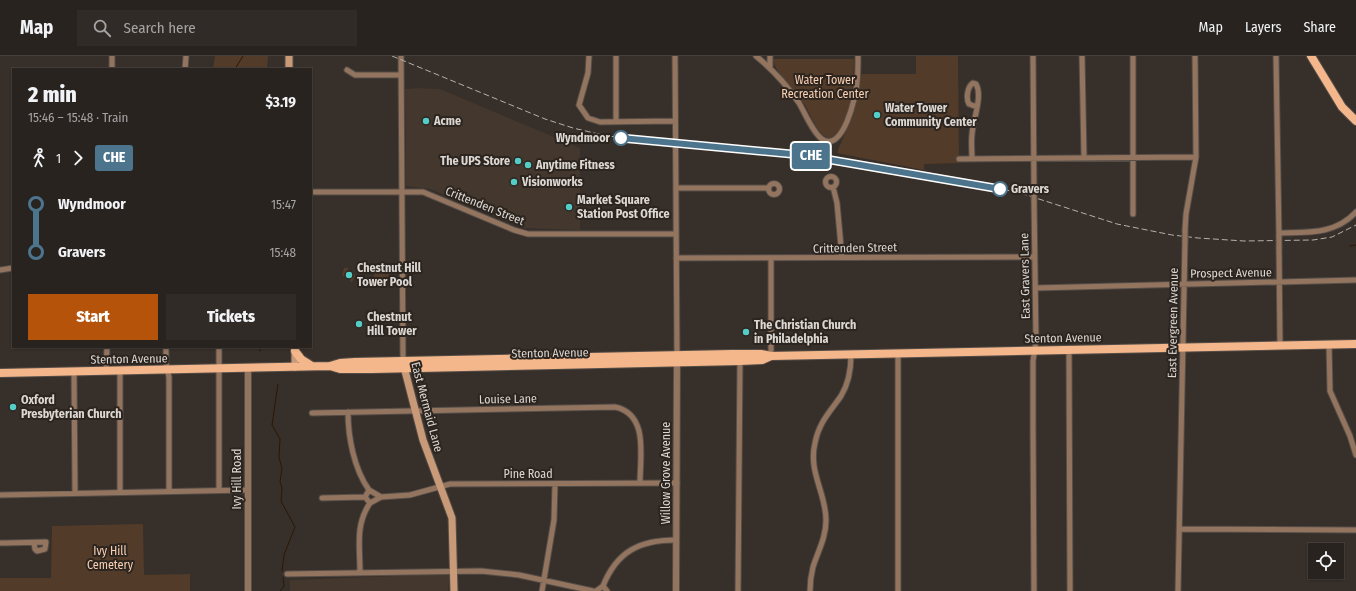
<!DOCTYPE html>
<html lang="en">
<head>
<meta charset="utf-8">
<style>
	:root { --surface:#29231f; --page:#312b28; --text:#f1f3f6; --muted:#a5a4a4; --line:#45403d; --accent:#b45309 }
	body { margin:0; font-family:"Fira Sans Condensed",sans-serif; background:var(--page); color:var(--text); height:100vh; display:flex; flex-direction:column; font-size:15px; white-space:nowrap }
	* { box-sizing:border-box; margin:0 }
	p { font-size:13px; color:var(--muted) }
	.icon { flex:none; width:22px; height:22px; fill:none; stroke:currentColor; stroke-width:2; stroke-linecap:round; stroke-linejoin:round }
	.map { position:relative; flex:1; overflow:hidden }
	.side { position:absolute; left:12px; top:12px; width:300px; height:280px; display:flex; flex-direction:column; background:var(--surface); border-radius:0px; box-shadow:0 1px 3px #0004,0 0 0 1px var(--line) }
	.side>* { flex:none }
	.badge { padding:0 8px; border-radius:3px; font-size:14px; line-height:26px }
	.tools { position:absolute; left:1308px; top:487px; display:grid; gap:8px }
	.tools a { display:grid; place-items:center; width:36px; height:36px; border-radius:0px; background:var(--surface); box-shadow:0 1px 3px #0004,0 0 0 1px var(--line); font-size:20px }
	.map>.badge { position:absolute; translate:-50% -50%; box-shadow:0 0 0 2px #fff }
	.legs { display:flex; align-items:center; gap:6px; height:44px; padding:0 16px; font-size:13px }
	.legs p { margin-inline-start:auto }
	.overview { display:flex; align-items:center; justify-content:space-between; height:68px; padding:0 16px }
	h1 { font-size:22px; font-weight:800; line-height:30px }
	.action { display:flex; gap:8px; margin-top:auto; padding:8px 16px }
	.action a { flex:1; height:46px; border-radius:0px; background:var(--accent); color:#fff; font-size:16px; font-weight:800; line-height:46px; text-align:center }
	.action a+a { background:var(--page); color:var(--text) }
	ul { padding:0 16px; list-style:none }
	li { display:flex; align-items:center; gap:14px; height:48px; font-size:15px }
	li i { display:grid; place-items:center; width:6px; height:100%; margin:0 5px; background:currentColor }
	li i::after { content:''; width:10px; height:10px; margin:-5px; border:3px solid; border-radius:50%; background:var(--surface) }
	li p { margin-inline-start:auto }
	li:first-child i { background:linear-gradient(#0000 50%,currentColor 0) }
	li:last-child i { background:linear-gradient(currentColor 50%,#0000 0) }
	header { display:flex; align-items:center; gap:24px; box-sizing:border-box; height:56px; padding:0 20px; background:var(--surface); border-bottom:1px solid var(--line) }
	header strong { font-size:19px }
	nav { display:flex; gap:22px; margin-inline-start:auto; font-size:14px }
	.search { width:280px; height:36px; background:var(--page); display:flex; align-items:center; gap:10px; box-sizing:border-box; padding:0 14px; border-radius:0px; color:var(--muted); font-size:15px }
	.map>svg:first-child { display:block }
	.built { fill:#44372d }
	.green { fill:#533b29 }
	.lines { fill:none; stroke-linecap:round; stroke-linejoin:round }
	.stream { stroke:#2d1704; stroke-width:1 }
	.minor-casing { stroke:#554d48; stroke-width:7 }
	.tertiary-casing { stroke:#554d48; stroke-width:8 }
	.secondary-casing { stroke:#554d48; stroke-width:9 }
	.primary-casing { stroke:#554d48; stroke-width:10 }
	.minor { stroke:#92745f; stroke-width:5 }
	.tertiary { stroke:#92745f; stroke-width:6 }
	.secondary { stroke:#c99a78; stroke-width:7 }
	.primary { stroke:#f4b78b; stroke-width:8 }
	.rail { stroke:#b5afab; stroke-width:1; stroke-dasharray:6 3; stroke-linecap:butt }
	.minor-bridge-casing { stroke:#554d48; stroke-width:7; stroke-linecap:butt }
	.minor-bridge { stroke:#92745f; stroke-width:5 }
	.line-1-casing { stroke:#fff; stroke-width:9 }
	.line-1 { stroke:#4c748c; stroke-width:6 }
	.poi-dot { fill:#54cdc7; stroke:#2c251f; stroke-width:1.5 }
	.stop-1-dot { fill:#fff; stroke:#4c748c; stroke-width:2 }
	.labels { text-anchor:middle; dominant-baseline:central; stroke-width:4; stroke-linejoin:round; paint-order:stroke }
	.park-label { font-size:12px; fill:#f9cfb1; stroke:#2c251f }
	.poi-label { font-size:12px; font-weight:bold; fill:#dcd7d3; stroke:#2c251f; text-anchor:start }
	.stop-label { font-size:12px; font-weight:bold; fill:#dcd7d3; stroke:#2c251f; text-anchor:end }
	.street-label { font-size:12px; fill:#dcd7d3; stroke:#2c251f }
</style>
</head>
<body>
<header>
<strong>Map</strong>
<div class="search"><svg class="icon" aria-label="search" viewBox="0 0 24 24"><circle cx="10" cy="10" r="6"/><path d="M15 15l6 6"/></svg>Search here</div>
<nav><a>Map</a><a>Layers</a><a>Share</a></nav>
</header>
<div class="map">
<svg width="1356" height="535" viewBox="0 0 1356 535">
	<rect width="100%" height="100%" fill="#372f29"/>
	<path class="built" d="M 418,32 L 440,33 L 580,92 L 580,174 L 524,172 L 430,133 L 406,130 L 405,33 Z
		M 450,518 L 448,535 L 290,535 L 290,524 Z"/>
	<path class="green" d="M 215,0 L 268,0 L 267,13 L 213,13 Z
		M 916,0 L 958,0 L 959,107 L 924,108 L 924,114 L 837,97 C 847,72 861,46 861,18 L 916,18 Z
		M 773,3 L 854,3 C 854,27 851,60 835,80 L 828,82 C 817,78 811,59 805,49 C 796,37 775,17 773,3 Z
		M 374,208 L 389,208 L 389,215 L 374,215 Z
		M 344,212 L 348,212 L 349,216 L 356,219 L 352,226 L 342,219 Z
		M 374,217 L 389,217 L 389,224 L 374,224 Z
		M 143,468 L 144,519 L 190,518 L 190,535 L 0,535 L 0,522 L 51,522 L 52,470 Z"/>
	<g class="lines">
		<path class="stream" d="M 235,13 L 243,0
			M 1350,190 L 1356,189
			M 259,291 L 260,295
			M 278,328 L 272,369 L 280,383 L 279,401 L 282,413 L 280,425 L 282,433 L 281,445 L 295,471 L 284,499 L 282,515
			M 280,535 L 284,530 L 283,521"/>
		<g class="minor-casing">
			<path id="minor" d="M 401,0 L 403,305
				M 589,0 L 588,17 L 579,49 L 588,62 L 600,66 L 675,65
				M 616,0 L 616,66
				M 675,0 L 677,299
				M 756,0 C 773,14 787,29 799,47 C 805,57 813,77 822,83 C 843,98 856,40 857,27 C 858,18 858,9 858,0
				M 770,0 L 770,12
				M 1033,0 L 1034,134
				M 1082,0 L 1084,101
				M 1133,0 L 1133,158
				M 1276,0 L 1279,180
				M 112,13 L 112,0
				M 185,13 L 186,0
				M 347,14 L 355,19 L 401,19
				M 959,103 L 1196,101
				M 972,103 C 972,95 971,86 972,78 C 973,64 983,40 976,28 L 973,27 C 967,31 966,43 969,48 L 977,51
				M825.5 126a5.5 5.5 0 1 1 11 0a5.5 5.5 0 1 1-11 0Z
				M768.5 133a5.5 5.5 0 1 1 11 0a5.5 5.5 0 1 1-11 0Z
				M 833,131 L 837,147 L 842,201
				M 676,132 L 769,132
				M 311,136 L 423,136 L 514,174 L 528,178 L 676,178
				M 1034,144 L 1036,285 L 1033,305 L 1033,372 L 1034,535
				M 1185,174 L 1186,158 L 1196,101 L 1195,0
				M 1279,177 C 1307,176 1335,179 1356,156
				M 1279,192 L 1280,289
				M 676,202 L 1035,201
				M 771,202 L 771,300
				M 0,214 L 13,212
				M 1035,232 L 1356,224
				M 1329,288 L 1330,335 L 1350,380 L 1356,399
				M 166,291 L 166,307 L 169,321 L 169,435
				M 1069,294 L 1070,535
				M 898,298 L 898,535
				M 106,315 L 107,291
				M 74,316 L 75,437
				M 348,356 C 348,381 354,413 369,434
				M 312,357 L 615,351 C 649,358 640,401 640,427
				M 219,434 L 219,291
				M 120,436 L 120,315
				M 0,439 L 248,434
				M 381,441 L 369,434 L 365,441 L 370,447 L 381,441 L 410,439 L 450,428 L 677,427
				M 322,442 L 365,441
				M 1180,473 L 1356,474
				M 0,487 L 5,487 L 46,486 L 45,493 L 37,495 L 35,493 L 34,487
				M 360,516 C 360,491 355,469 370,447
				M 287,518 L 481,515 L 519,519 L 593,535
				M 603,530 C 617,495 640,484 676,484
				M 542,535 L 554,464 L 555,428
				M 596,535 L 603,530 L 607,535
				M 738,535 L 740,303
				M 810,535 C 810,527 811,519 813,511 C 818,495 826,482 826,464 C 826,437 808,416 815,387 C 819,366 830,356 841,340 C 849,327 851,313 851,299
				M 1178,535 L 1185,185"/>
		</g>
		<g class="tertiary-casing">
			<path id="tertiary" d="M 248,535 L 248,312
				M 676,535 L 677,303"/>
		</g>
		<g class="secondary-casing">
			<path id="secondary" d="M 289,0 L 289,13
				M 295,291 L 295,311
				M 403,307 L 423,384 L 452,462 L 454,535"/>
		</g>
		<g class="primary-casing">
			<path id="primary" d="M 1311,0 L 1342,51 L 1356,65
				M 295,295 L 301,303 L 312,310
				M 330,310 L 340,313 L 372,313 L 740,305 L 762,304 L 771,300
				M 0,317 L 330,310 L 340,307 L 355,306 L 732,298 L 761,298 L 771,300 L 1356,288"/>
		</g>
		<use href="#minor" class="minor"/>
		<use href="#tertiary" class="tertiary"/>
		<use href="#secondary" class="secondary"/>
		<use href="#primary" class="primary"/>
		<path class="rail" d="M 392,0 L 545,63 L 573,72 L 607,80 L 763,94 L 838,105 L 1017,136 L 1117,168 L 1172,179 L 1198,182 L 1244,185 L 1313,184 L 1332,181 L 1356,169"/>
		<g class="minor-bridge-casing">
			<path id="minor-bridge" d="M 1034,134 L 1034,144
				M 1279,180 L 1279,192
				M 1185,185 L 1185,174"/>
		</g>
		<use href="#minor-bridge" class="minor-bridge"/>
	</g>
	<g class="lines">
		<g class="line-1-casing">
			<path id="line-1" d="M 621,82 L 802,99 L 1000,133"/>
		</g>
		<use href="#line-1" class="line-1"/>
	</g>
	<g class="poi-dot">
		<circle cx="877" cy="59" r="4"/>
		<circle cx="426" cy="65" r="4"/>
		<circle cx="518" cy="105" r="4"/>
		<circle cx="528" cy="109" r="4"/>
		<circle cx="514" cy="126" r="4"/>
		<circle cx="569" cy="151" r="4"/>
		<circle cx="349" cy="219" r="4"/>
		<circle cx="359" cy="268" r="4"/>
		<circle cx="746" cy="276" r="4"/>
		<circle cx="13" cy="351" r="4"/>
	</g>
	<g class="stop-1-dot">
		<circle cx="621" cy="82" r="7"/>
		<circle cx="1000" cy="133" r="7"/>
	</g>
	<g class="labels">
		<g class="park-label">
			<text x="825" y="24">Water Tower<tspan x="825" dy="14">Recreation Center</tspan></text>
			<text x="110" y="495">Ivy Hill<tspan x="110" dy="14">Cemetery</tspan></text>
		</g>
		<g class="poi-label">
			<text x="885" y="52">Water Tower<tspan x="885" dy="14">Community Center</tspan></text>
			<text x="434" y="65">Acme</text>
			<text x="510" y="105" text-anchor="end">The UPS Store</text>
			<text x="536" y="109">Anytime Fitness</text>
			<text x="522" y="126">Visionworks</text>
			<text x="577" y="144">Market Square<tspan x="577" dy="14">Station Post Office</tspan></text>
			<text x="357" y="212">Chestnut Hill<tspan x="357" dy="14">Tower Pool</tspan></text>
			<text x="367" y="261">Chestnut<tspan x="367" dy="14">Hill Tower</tspan></text>
			<text x="754" y="269">The Christian Church<tspan x="754" dy="14">in Philadelphia</tspan></text>
			<text x="21" y="344">Oxford<tspan x="21" dy="14">Presbyterian Church</tspan></text>
		</g>
		<g class="stop-label">
			<text x="610" y="82">Wyndmoor</text>
			<text x="1011" y="133" text-anchor="start">Gravers</text>
		</g>
		<g class="street-label">
			<text transform="translate(485 150) rotate(22)">Crittenden Street</text>
			<text transform="translate(855 192) rotate(-1)">Crittenden Street</text>
			<text transform="translate(1231 217) rotate(-1)">Prospect Avenue</text>
			<text transform="translate(1025 220) rotate(-91)">East Gravers Lane</text>
			<text transform="translate(1173 267) rotate(-89)">East Evergreen Avenue</text>
			<text transform="translate(1063 282) rotate(-1)">Stenton Avenue</text>
			<text transform="translate(550 297) rotate(-1)">Stenton Avenue</text>
			<text transform="translate(129 303) rotate(-1)">Stenton Avenue</text>
			<text transform="translate(508 343) rotate(-1)">Louise Lane</text>
			<text transform="translate(427 351) rotate(75)">East Mermaid Lane</text>
			<text transform="translate(666 417) rotate(-90)">Willow Grove Avenue</text>
			<text x="528" y="418">Pine Road</text>
			<text transform="translate(237 423) rotate(-90)">Ivy Hill Road</text>
		</g>
	</g>
</svg>
<div class="tools">
<a><svg class="icon" aria-label="locate" viewBox="0 0 24 24"><circle cx="12" cy="12" r="6"/><path d="M12 2v4M12 18v4M2 12h4M18 12h4"/></svg></a>
</div>
<b class="badge" style="left:811px;top:100px;background:#4c748c;color:#fff">CHE</b>
<section class="side">
<div class="overview"><div><h1>2 min</h1><p>15:46 – 15:48 · Train</p></div><b>$3.19</b></div>
<div class="legs"><svg class="icon" aria-label="walk" viewBox="0 0 24 24"><circle cx="13" cy="4" r="2"/><path d="M13 8l-2 6 4 7M11 14l-3 7M7 12l3-4h3l4 4"/></svg>1<svg class="icon" aria-label="forward" viewBox="0 0 24 24"><path d="M9 5l7 7-7 7"/></svg><b class="badge" style="background:#4c748c;color:#fff">CHE</b></div>
<ul>
<li><i style="color:#4c748c"></i><b>Wyndmoor</b><p>15:47</p></li>
<li><i style="color:#4c748c"></i><b>Gravers</b><p>15:48</p></li>
</ul>
<div class="action"><a>Start</a><a>Tickets</a></div>
</section>
</div>
</body>
</html>
